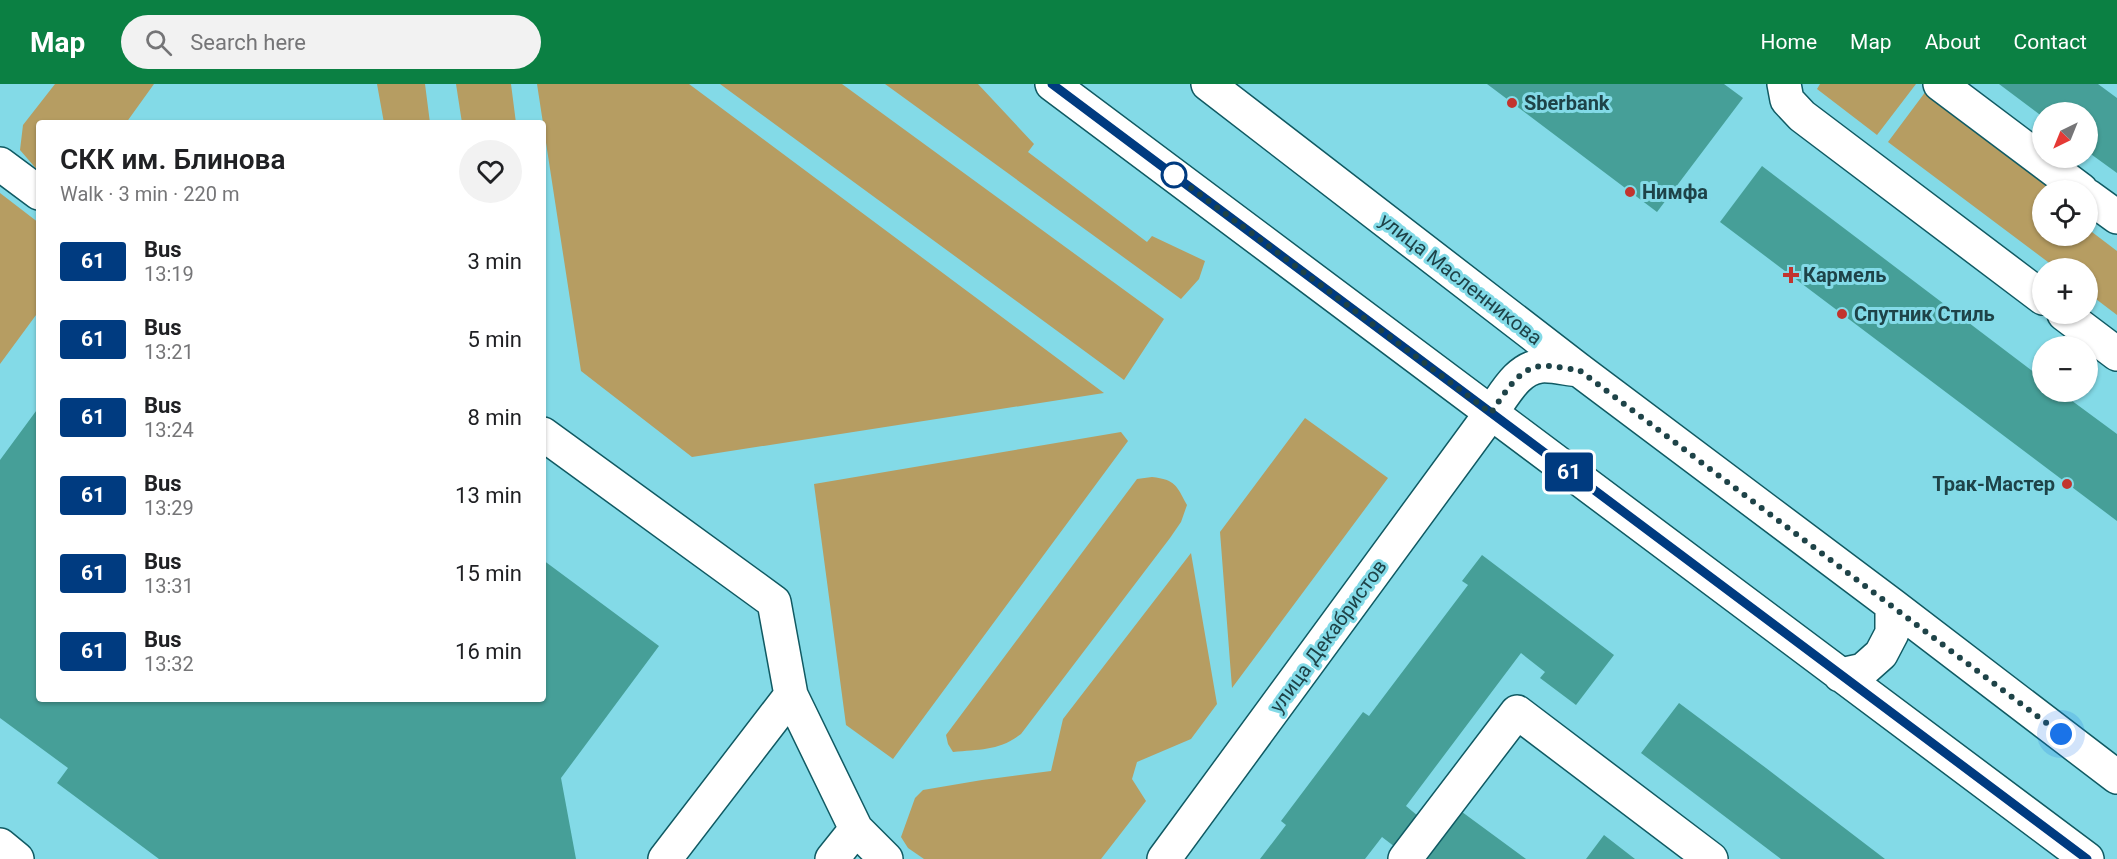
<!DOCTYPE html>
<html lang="en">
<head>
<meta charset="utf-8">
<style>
	:root { --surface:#fff; --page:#f2f2f2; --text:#202124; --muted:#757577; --accent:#0b8043 }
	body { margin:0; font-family:Roboto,sans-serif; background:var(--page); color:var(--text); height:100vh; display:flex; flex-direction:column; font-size:22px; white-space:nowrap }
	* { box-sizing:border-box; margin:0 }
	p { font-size:20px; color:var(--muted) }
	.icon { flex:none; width:33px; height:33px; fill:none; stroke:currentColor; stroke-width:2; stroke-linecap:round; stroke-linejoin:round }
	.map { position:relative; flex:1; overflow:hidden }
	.drawer { position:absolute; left:36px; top:36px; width:510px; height:582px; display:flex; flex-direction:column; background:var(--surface); border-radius:6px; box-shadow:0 2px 4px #0004 }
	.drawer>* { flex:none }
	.badge { padding:0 12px; border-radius:4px; font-size:21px; line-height:39px }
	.needle { width:39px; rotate:223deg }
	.tools { position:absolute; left:2032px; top:18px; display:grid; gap:12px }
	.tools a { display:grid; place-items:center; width:66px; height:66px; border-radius:50%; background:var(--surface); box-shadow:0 2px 4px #0004; font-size:30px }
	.you { position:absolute; width:30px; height:30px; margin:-15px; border:4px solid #fff; border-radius:50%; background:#1a73e8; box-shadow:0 0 0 9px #1a73e833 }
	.map>.badge { position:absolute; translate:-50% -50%; box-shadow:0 0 0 3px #fff }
	.round { display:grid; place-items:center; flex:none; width:63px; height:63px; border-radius:32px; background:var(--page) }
	.summary { display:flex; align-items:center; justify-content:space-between; height:102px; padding:0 24px }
	h1 { font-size:28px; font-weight:600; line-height:45px }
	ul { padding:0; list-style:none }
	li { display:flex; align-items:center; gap:18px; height:78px; padding:0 24px }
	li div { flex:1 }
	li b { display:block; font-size:22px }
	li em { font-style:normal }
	li .badge { min-width:66px; font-weight:700; text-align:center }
	header { display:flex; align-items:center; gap:36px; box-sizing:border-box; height:84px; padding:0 30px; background:var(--accent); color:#fff }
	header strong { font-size:28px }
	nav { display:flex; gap:33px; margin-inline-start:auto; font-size:21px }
	.search { width:420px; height:54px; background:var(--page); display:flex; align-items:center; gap:15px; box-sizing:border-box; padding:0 21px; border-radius:33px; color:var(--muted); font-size:22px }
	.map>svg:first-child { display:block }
	.green { fill:#b69d62 }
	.building { fill:#469f98 }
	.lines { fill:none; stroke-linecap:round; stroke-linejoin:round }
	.minor-casing { stroke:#105a63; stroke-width:36 }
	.major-casing { stroke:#105a63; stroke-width:36 }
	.minor { stroke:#fff; stroke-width:33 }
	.major { stroke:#fff; stroke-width:33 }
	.line-casing { stroke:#fff; stroke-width:14 }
	.line { stroke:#003b80; stroke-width:9 }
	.walk { stroke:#1e4348; stroke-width:6; stroke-dasharray:0 10.8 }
	.poi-dot { fill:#c2342e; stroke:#83dae7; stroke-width:2 }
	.stop-dot { fill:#fff; stroke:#003b80; stroke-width:3 }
	.labels { text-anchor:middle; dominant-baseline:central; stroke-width:6; stroke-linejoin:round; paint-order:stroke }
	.poi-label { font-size:20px; font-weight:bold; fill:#1e4348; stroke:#83dae7; text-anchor:start }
	.street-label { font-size:20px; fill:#1e4348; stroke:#83dae7 }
</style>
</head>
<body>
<header>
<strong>Map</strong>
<div class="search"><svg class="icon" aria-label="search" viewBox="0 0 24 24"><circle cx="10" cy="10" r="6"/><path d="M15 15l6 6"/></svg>Search here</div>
<nav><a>Home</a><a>Map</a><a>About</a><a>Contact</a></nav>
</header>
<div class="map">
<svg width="2117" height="775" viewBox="0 0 2117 775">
	<rect width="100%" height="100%" fill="#83dae7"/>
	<path class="green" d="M 55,0 L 154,0 L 126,39 L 39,39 L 39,88 L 20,66 L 23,41 Z
		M 377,0 L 425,0 L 430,39 L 384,39 Z
		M 456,0 L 511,0 L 516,39 L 462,39 Z
		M 537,0 L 689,0 L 1104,309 L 692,373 L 581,287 Z
		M 720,0 L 842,0 L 1164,235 L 1124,296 Z
		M 885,0 L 978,0 L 1034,60 L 1028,68 L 1147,158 L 1152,152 L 1205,177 L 1199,195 L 1181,215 Z
		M 1820,0 L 1916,0 L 1877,51 L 1817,5 Z
		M 1929,3 L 2060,106 L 2043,106 L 2043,152 L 2088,152 L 2088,145 L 2117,167 L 2117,231 L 2088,209 L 2088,184 L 2056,184 L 1888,58 Z
		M 0,109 L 39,139 L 39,227 L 0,280 Z
		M 1305,334 L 1388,394 L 1232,604 L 1220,448 Z
		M 1121,348 L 1128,357 L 893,675 L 846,641 L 814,400 Z
		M 1152,393 C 1176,396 1176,401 1187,421 L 1181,438 L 1170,454 L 1021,650 C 999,667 980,665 953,668 L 948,660 L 946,651 L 1137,395 Z
		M 1191,469 L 1217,620 L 1191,655 L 1137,678 L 1132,695 L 1146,717 L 1101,775 L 924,775 L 908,764 L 901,753 L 915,714 L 923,706 L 982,696 L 1051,687 L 1063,635 Z"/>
	<path class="building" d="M 1487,0 L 1724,0 L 1743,14 L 1657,128 Z
		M 1999,0 L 2098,0 L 2117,14 L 2117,89 L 2088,68 L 2088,28 L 2043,28 L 2043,33 Z
		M 1762,82 L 2043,295 L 2043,308 L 2060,308 L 2117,350 L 2117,437 L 1720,138 Z
		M 39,323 L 39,615 L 543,615 L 543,476 L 659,562 L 561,694 L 576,775 L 159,775 L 57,699 L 68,684 L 0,634 L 0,376 Z
		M 1482,471 L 1614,571 L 1576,621 L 1540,594 L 1545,588 L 1521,569 L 1406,722 L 1418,732 L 1395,763 L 1382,753 L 1365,775 L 1260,775 L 1286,741 L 1281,737 L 1363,628 L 1369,632 L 1468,501 L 1462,497 Z
		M 1679,619 L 1766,684 L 1885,775 L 1781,775 L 1641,669 Z
		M 1458,725 L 1526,775 L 1421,775 Z
		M 1604,751 L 1635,775 L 1586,775 Z"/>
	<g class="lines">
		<g class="minor-casing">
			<path id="minor" d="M 1784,0 L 1787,16 L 1802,32 L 2043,214
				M 1940,0 L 2081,106
				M 0,80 L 39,109
				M 2088,112 L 2117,133
				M 2064,230 L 2117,270
				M 543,350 L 774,518 L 791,611 L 856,745 L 886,775
				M 0,761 L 17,775
				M 665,775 L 791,611
				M 832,775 L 856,745
				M 1164,775 L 1491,329
				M 1405,775 L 1517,628 L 1711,775"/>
		</g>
		<g class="major-casing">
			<path id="major" d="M 1052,0 L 2087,775
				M 1208,0 L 1579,286 L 1892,521 L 2117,693
				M 1491,329 C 1504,312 1517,284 1541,282 C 1553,281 1567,285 1579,286
				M 1840,591 L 1863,586 L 1881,570 L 1892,549 L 1892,521"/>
		</g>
		<use href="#minor" class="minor"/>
		<use href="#major" class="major"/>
	</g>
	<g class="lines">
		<g class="line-casing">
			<path id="line" d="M 1052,0 L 2087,775"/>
		</g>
		<use href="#line" class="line"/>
		<path class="walk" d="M 1174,91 L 1491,329 C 1503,312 1518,284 1541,282 C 1553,281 1567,285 1579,286 L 2061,650"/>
	</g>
	<g class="poi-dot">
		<circle cx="1512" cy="19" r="6"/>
		<circle cx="1630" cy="108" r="6"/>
		<path d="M1788 182h6v6h6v6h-6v6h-6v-6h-6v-6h6z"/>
		<circle cx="1842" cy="230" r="6"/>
		<circle cx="2067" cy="400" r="6"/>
	</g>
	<circle class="stop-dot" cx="1174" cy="91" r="12"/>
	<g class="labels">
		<g class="poi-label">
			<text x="1524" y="19">Sberbank</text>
			<text x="1642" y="108">Нимфа</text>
			<text x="1803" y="191">Кармель</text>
			<text x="1854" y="230">Спутник Стиль</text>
			<text x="2055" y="400" text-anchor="end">Трак-Мастер</text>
		</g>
		<g class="street-label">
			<text transform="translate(1461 195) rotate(38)">улица Масленникова</text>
			<text transform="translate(1328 552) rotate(-54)">улица Декабристов</text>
		</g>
	</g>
</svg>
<div class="tools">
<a><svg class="needle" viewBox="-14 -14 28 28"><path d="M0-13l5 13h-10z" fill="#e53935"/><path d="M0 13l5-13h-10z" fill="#757577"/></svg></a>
<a><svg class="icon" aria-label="locate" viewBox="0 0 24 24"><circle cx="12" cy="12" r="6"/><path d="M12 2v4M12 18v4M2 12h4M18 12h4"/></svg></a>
<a>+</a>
<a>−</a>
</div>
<div class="you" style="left:2061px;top:650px"></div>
<b class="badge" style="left:1569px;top:388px;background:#003b80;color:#fff">61</b>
<section class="drawer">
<div class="summary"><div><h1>СКК им. Блинова</h1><p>Walk · 3 min · 220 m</p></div><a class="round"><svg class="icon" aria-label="heart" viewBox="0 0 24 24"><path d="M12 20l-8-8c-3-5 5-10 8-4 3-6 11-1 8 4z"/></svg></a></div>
<ul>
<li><span class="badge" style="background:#003b80;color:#fff">61</span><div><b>Bus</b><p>13:19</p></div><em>3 min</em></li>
<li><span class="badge" style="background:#003b80;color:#fff">61</span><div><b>Bus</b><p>13:21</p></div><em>5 min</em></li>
<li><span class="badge" style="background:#003b80;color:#fff">61</span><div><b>Bus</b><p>13:24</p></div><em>8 min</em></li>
<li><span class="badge" style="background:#003b80;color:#fff">61</span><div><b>Bus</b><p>13:29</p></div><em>13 min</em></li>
<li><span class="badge" style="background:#003b80;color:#fff">61</span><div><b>Bus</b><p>13:31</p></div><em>15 min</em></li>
<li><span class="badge" style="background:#003b80;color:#fff">61</span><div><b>Bus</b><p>13:32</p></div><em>16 min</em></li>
</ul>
</section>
</div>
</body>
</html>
